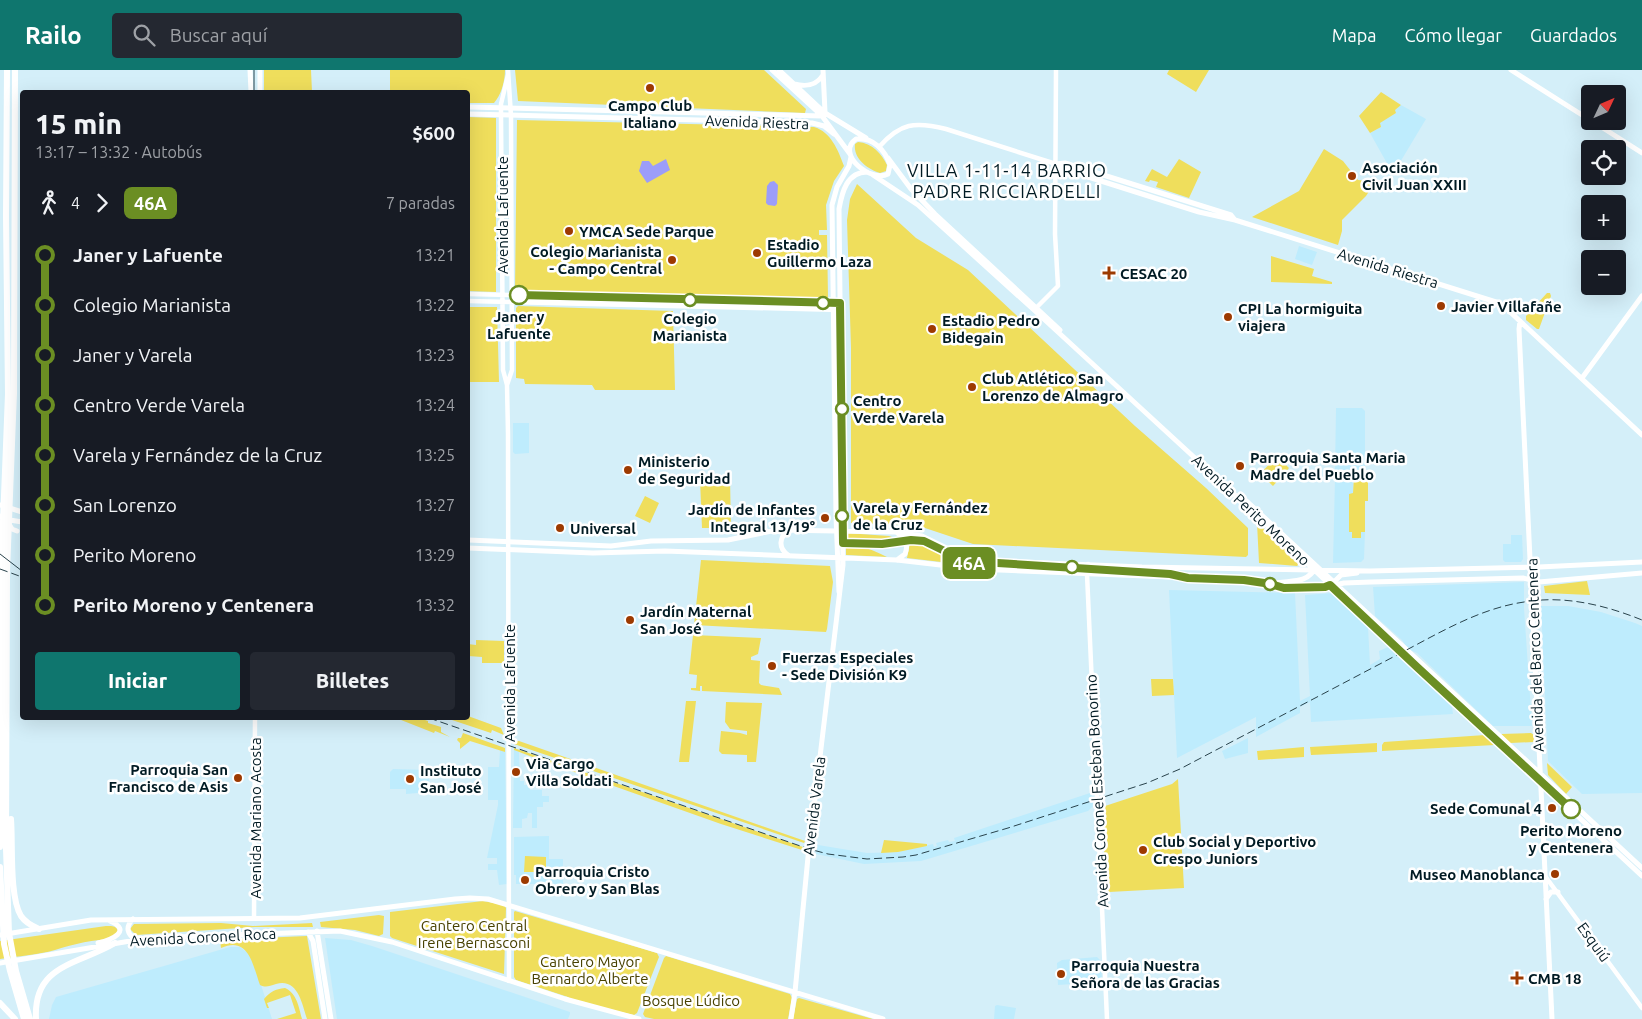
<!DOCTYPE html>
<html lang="es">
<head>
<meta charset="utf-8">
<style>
	:root { --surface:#171b24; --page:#242831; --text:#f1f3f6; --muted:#9ea1a6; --accent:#0f766e }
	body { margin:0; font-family:Ubuntu,sans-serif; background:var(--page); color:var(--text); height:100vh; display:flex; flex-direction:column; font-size:19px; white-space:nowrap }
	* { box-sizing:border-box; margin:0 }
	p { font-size:16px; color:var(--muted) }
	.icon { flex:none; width:28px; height:28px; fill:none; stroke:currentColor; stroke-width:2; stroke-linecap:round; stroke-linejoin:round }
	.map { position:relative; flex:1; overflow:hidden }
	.panel { position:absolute; left:20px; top:20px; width:450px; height:630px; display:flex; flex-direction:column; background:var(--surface); border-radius:5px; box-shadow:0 5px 20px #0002 }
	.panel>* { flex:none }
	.badge { padding:0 10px; border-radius:8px; font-size:18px; line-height:32px }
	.needle { width:32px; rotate:46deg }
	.buttons { position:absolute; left:1581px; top:15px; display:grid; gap:10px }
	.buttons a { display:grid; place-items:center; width:45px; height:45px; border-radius:5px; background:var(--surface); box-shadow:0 5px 20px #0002; font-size:25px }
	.map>.badge { position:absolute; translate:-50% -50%; box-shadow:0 0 0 2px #fff }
	.legs { display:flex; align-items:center; gap:8px; height:55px; padding:0 15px; font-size:16px }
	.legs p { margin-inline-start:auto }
	.headline { display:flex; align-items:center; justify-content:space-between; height:85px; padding:0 15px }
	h1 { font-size:28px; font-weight:800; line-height:38px }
	.cta { display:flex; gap:10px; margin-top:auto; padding:10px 15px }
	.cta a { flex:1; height:58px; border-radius:5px; background:var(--accent); color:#fff; font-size:20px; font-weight:800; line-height:58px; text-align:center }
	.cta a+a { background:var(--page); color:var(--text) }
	ul { padding:0 15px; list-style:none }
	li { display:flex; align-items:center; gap:18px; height:50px; font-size:19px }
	li i { display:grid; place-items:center; width:8px; height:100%; margin:0 6px; background:currentColor }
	li i::after { content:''; width:12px; height:12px; margin:-6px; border:4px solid; border-radius:50%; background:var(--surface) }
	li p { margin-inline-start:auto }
	li:first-child i { background:linear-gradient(#0000 50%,currentColor 0) }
	li:last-child i { background:linear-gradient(currentColor 50%,#0000 0) }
	header { display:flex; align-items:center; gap:30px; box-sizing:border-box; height:70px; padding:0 25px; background:var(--accent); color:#fff }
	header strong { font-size:24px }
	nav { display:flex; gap:28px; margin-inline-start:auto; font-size:18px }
	.search { width:350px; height:45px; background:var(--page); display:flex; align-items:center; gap:12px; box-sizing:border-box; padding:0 18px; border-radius:5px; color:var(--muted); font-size:19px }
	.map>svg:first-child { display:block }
	.built { fill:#beecfd }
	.green { fill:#efde5c }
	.water { fill:#9c9df9 }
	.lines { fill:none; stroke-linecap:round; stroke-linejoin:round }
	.minor { stroke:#fff; stroke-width:4.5 }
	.major { stroke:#fff; stroke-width:5 }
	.highway { stroke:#fff; stroke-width:6 }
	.tram { stroke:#29434c; stroke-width:1 }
	.rail { stroke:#29434c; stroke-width:1; stroke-dasharray:8 4; stroke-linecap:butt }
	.line-1-casing { stroke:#fff; stroke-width:11 }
	.line-1 { stroke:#6b8e23; stroke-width:8 }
	.poi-dot { fill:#9d3a01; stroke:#fff; stroke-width:2 }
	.stop-1-dot { fill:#fff; stroke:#6b8e23; stroke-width:2.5 }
	.labels { text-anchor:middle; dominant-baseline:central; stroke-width:5; stroke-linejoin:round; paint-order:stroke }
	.poi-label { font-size:15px; font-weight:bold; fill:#001a23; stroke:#fff; text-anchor:start }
	.street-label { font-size:15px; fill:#001a23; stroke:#fff }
	.stop-label { font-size:15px; font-weight:bold; fill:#001a23; stroke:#fff }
	.park-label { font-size:15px; fill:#484100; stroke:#fff }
	.quarter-label { font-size:18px; letter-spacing:1px; fill:#001a23; stroke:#fff }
</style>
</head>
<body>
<header>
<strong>Railo</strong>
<div class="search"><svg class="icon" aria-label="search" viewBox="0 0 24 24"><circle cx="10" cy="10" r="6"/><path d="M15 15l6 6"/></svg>Buscar aquí</div>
<nav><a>Mapa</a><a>Cómo llegar</a><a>Guardados</a></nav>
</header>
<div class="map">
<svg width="1642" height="949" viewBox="0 0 1642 949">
	<rect width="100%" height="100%" fill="#d4eff9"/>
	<path class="built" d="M 1401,35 L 1426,49 L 1393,104 L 1370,63 L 1381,57 L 1379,53 L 1396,43 L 1394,40 Z
		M 1299,176 L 1317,182 L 1312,195 L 1295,189 Z
		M 1336,338 L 1362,338 L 1365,341 L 1365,398 L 1362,400 L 1335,400 Z
		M 529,353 L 529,383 L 515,384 L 513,382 L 513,353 Z
		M 1354,407 L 1353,424 L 1350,424 L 1350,462 L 1365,462 L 1364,489 L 1361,492 L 1333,493 L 1335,409 Z
		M 1511,465 L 1522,465 L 1523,489 L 1521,492 L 1505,492 L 1503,490 L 1503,474 L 1511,474 Z
		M 1524,512 L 1524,538 L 1532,656 L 1493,656 L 1417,583 L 1410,580 L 1399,586 L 1452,637 L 1453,644 L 1311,652 L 1310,632 L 1300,637 L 1300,643 L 1256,667 L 1256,647 L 1177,688 L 1169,520 L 1295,523 L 1300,631 L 1310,626 L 1305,525 L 1333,523 L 1342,532 L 1341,533 L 1368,557 L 1370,595 L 1380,589 L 1379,581 L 1388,577 L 1396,581 L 1406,576 L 1402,570 L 1375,546 L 1373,517 Z
		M 1541,536 L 1568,536 L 1601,542 L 1635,553 L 1642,556 L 1642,723 L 1582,724 L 1548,691 Z
		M 1248,668 L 1248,683 L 1225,689 L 1222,681 Z
		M 500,680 L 505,682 L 507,814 L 499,815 L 497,800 L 488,800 L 488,794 L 497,794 L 497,788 L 487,788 L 498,735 L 498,730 L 488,730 L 488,697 L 499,697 Z
		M 514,680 L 519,682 L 520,711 L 524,711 L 524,715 L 530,715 L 530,720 L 542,720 L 542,726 L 549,726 L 549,732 L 543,732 L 543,737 L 537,737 L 537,758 L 532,758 L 532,743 L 528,743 L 527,748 L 522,749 L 522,758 L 513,758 Z
		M 393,699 L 429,700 L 429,722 L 406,724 L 406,719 L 390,719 L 390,702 Z
		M 1093,722 L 1095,726 L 1095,734 L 1088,741 L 921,791 L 864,794 L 816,784 L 818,775 L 867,783 L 898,782 L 933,774 L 934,777 L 937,776 L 936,773 L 948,770 L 949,772 L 955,771 L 954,768 Z
		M 549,766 L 549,789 L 563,789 L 563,814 L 516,814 L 516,805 L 514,805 L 514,767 Z
		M 325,868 L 351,870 L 372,876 L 570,942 L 570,944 L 568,949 L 337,949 Z
		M 230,877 L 240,877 L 248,883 L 253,890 L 272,949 L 49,949 L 52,935 L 56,927 Z
		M 1097,887 L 1101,891 L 1102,912 L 1058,915 L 1057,893 L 1062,890 Z
		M 997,935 L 1016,938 L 1014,949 L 994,949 L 995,936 Z"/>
	<path class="green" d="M 264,0 L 311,0 L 312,22 L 264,22 Z
		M 390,0 L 505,0 C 505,12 501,25 494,33 L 468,33 L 468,22 L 390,22 Z
		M 515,0 L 764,0 L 806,39 L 805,43 L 518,31 Z
		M 1169,0 L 1209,0 L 1196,22 L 1167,4 Z
		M 1381,22 L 1401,35 L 1395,40 L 1396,43 L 1380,53 L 1381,57 L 1370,63 L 1359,46 Z
		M 468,47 L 496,48 L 496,222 L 468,221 Z
		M 517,50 L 814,57 C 831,62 838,80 844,96 L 834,111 L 826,135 L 827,160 L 819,160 L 819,165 L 827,165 L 828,227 L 826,229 L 720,228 L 515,221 Z
		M 858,72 C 872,73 882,84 887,95 L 886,101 L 880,103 C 868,99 853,89 855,74 Z
		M 1324,79 L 1343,91 L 1358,110 L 1368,111 L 1377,109 L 1366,126 L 1342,150 L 1342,161 L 1338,175 L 1252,147 L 1299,121 Z
		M 1179,89 L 1201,102 L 1189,128 L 1156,117 L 1158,112 L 1150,110 L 1149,112 L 1145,111 L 1152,99 L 1167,107 Z
		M 857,114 L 916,168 L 968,200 L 1135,356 L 1206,418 L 1248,458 L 1248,485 L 1246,487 L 973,474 L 916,455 L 851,453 L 851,278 L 847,150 L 850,129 Z
		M 1271,186 L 1314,199 L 1312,206 L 1332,212 L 1332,214 L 1271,212 Z
		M 1547,223 L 1550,223 L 1551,226 L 1539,259 L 1537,259 L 1526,250 L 1526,246 Z
		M 518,236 L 673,241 L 675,320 L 595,320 L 592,315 L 525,314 L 524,309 L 516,308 L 516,238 Z
		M 468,237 L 497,237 L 499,312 L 468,312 Z
		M 1277,386 L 1289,398 L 1273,416 L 1260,404 Z
		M 1354,407 L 1368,407 L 1368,431 L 1365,431 L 1365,462 L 1361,462 L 1361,468 L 1352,468 L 1352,462 L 1349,462 L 1349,424 L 1353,423 Z
		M 730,408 L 731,458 L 702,458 L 700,409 Z
		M 645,426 L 659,433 L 650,453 L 635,446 Z
		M 1257,453 L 1299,488 L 1299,494 L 1297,496 L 1259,493 Z
		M 846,463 L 889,466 L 898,469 L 881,472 L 881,471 L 856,470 L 855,472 L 846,471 Z
		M 910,473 C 926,474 956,484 967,495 L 907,488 Z
		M 846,475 C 864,476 871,479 887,487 L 846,485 Z
		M 701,490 L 830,496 L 833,512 L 827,559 L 826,562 L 694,555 Z
		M 1587,511 L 1590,525 L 1545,523 L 1544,516 Z
		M 693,565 L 761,568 L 758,584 L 751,587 L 751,590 L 760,591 L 759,613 L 761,615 L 779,618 L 782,625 L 702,621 L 702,616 L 700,616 L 700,621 L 691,620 L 691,618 L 696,618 L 697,605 L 689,604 Z
		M 476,570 L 504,571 L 504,593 L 482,593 L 482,587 L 468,586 L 468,574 L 476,575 Z
		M 1151,609 L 1173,609 L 1174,625 L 1152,626 Z
		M 686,631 L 696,631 L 689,692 L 679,692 Z
		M 726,632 L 762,633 L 756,692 L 747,692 L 747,685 L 722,684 L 719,681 L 721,661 L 740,663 L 747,665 L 747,661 L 730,659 L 725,652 Z
		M 468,646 L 501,658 L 504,665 L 492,660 L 491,663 L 446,648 L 468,648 Z
		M 396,648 L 419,648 L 428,651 L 428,653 L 441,657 L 441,662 L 450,667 L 435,661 L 434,663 Z
		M 463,663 L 505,678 L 505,682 L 470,671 L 460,679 L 460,673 L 457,670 L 458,668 L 461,668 Z
		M 1531,663 L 1534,665 L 1534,672 L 1510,673 L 1501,664 Z
		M 1485,665 L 1495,675 L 1382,681 L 1382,675 L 1384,672 Z
		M 515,671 L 519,671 L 805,771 L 804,773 L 514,674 Z
		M 1377,673 L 1377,682 L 1311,685 L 1310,677 Z
		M 1304,677 L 1304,687 L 1258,690 L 1257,681 Z
		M 514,678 L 803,777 L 802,780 L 721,754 L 543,691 L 514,680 Z
		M 1547,693 L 1572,717 L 1566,724 L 1548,705 Z
		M 1178,709 L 1184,818 L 1109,822 L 1106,818 L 1102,737 L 1172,714 Z
		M 884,770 L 927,774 L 927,776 L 898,782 L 881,783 Z
		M 525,786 L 546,787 L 546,802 L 524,802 Z
		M 483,831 L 504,835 L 506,838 L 504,904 L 392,868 L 390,866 L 390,842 Z
		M 515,841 L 657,883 L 659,887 L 637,943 L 634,945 L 574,932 L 568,927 L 516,910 L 514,907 L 514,842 Z
		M 379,845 L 384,846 L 383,864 L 379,866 L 355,860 L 321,857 L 320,852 Z
		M 221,853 L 253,856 L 312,853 L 313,857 L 255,857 L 136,865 L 130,859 L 134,854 Z
		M 106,856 C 111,856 116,855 118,861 L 114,869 C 94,869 74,874 55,880 C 38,885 18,886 0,889 L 0,871 Z
		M 307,866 L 321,949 L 307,949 C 302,934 298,908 276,914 C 269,916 266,918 260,915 C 253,896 249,865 221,878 L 220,870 L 230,869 L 230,873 L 235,873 L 235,869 Z
		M 666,886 L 790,924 L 792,928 L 788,949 L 654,949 L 645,947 L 643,944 L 664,888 Z
		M 285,918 C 297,923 299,938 302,949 L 277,949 L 296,943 L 290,925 L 267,933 L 269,938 L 267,938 L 264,929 C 270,922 275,919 285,918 Z
		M 799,928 L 873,949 L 793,949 L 797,929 Z"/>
	<path class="water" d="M 666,89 L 670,100 L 647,113 L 639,101 L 642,91 L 649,91 L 653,96 Z
		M 774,111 L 778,115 L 777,134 L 775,136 L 768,135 L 766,133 L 767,116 L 770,112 Z"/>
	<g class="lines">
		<path class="minor" d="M 508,5 L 501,34 L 501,45 L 503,300 L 507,315 L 508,364 L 509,911
			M 879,77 C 900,53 915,51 946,59 L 1056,94
			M 468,224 L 837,233
			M 468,231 L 840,240
			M 1035,239 L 1058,216 L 1055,164 L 1056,0
			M 507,315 L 512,300 L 511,46 L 508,0
			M 1088,494 L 1087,504 L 1107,949
			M 1545,806 L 1642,938
			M 254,848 L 255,648"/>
		<path class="major" d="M 250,0 L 251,22
			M 260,0 L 260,22
			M 772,0 L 822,46 L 850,84
			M 779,0 L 825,43 L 866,68
			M 823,0 L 825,42
			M 1511,0 L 1590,50
			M 794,14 C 806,17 816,16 823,5
			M 468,37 L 822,46
			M 468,44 L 812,53 L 824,56 L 834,64
			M 1592,51 L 1642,83
			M 856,69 C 873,67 885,80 890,95 L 888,104 C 871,113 835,84 856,69 Z
			M 888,88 L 911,119 L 935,144 L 1060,260
			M 1056,94 L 1063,99 L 1199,142 L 1235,150 L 1496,232 L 1508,240 L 1642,365
			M 1056,94 L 1065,93 L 1231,145 L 1235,150
			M 873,105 L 918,135 L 1034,240 L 1233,423 L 1417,597 L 1642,806
			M 1520,251 L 1519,259 L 1552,949
			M 1582,308 L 1642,226
			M 1240,425 L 1642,798
			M 0,435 L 22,442
			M 0,446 L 10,450 L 22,452
			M 8,453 L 12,459 L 17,461
			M 896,462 C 905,468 909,474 905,484 L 897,490
			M 468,470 L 611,476 L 651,471 L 728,470 L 777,460 L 896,462 L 922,466 L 963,486 L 977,490 L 1142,497 L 1370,501 L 1539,497 L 1642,492
			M 468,478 L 593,483 L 665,481 L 897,490 L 975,499 L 1244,510 L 1271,514 L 1284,518 L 1300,518 L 1325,517 L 1344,513 L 1371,512 L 1523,508 L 1539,512 L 1642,503
			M 788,485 C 778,478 779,467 789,460
			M 1271,514 C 1289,509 1306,516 1316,497
			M 1332,514 L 1341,505 L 1357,503
			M 839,522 L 836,446 L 832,135 L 837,117 L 849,96 L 851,87
			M 1546,829 L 1551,822 L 1558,822
			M 133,849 C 125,857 127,864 136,870
			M 317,861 L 331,949
			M 308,862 L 313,871 L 325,949
			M 0,865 L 91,850 L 300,848 L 455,829 L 470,828 L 488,829 L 883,949
			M 98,873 C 111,870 133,861 110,851
			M 0,893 L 148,868 L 340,861 L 392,872 L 565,929 L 639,949
			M 791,949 L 795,922 L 808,787 L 843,495 L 839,139 C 842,122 847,102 867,102"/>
		<path class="highway" d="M 15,0 L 14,323 L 7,502 L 6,779 L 9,863 L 16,901 L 30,949
			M 11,749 C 13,772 9,827 21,846 C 25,852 32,856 39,859
			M 0,777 L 1,503 L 8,324 L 6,146 L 7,0
			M 0,797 L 4,874 L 10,901 L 24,949
			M 0,933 L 15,949
			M 36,949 C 33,894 78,895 115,873"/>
		<path class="tram" d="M 254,0 L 254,22
			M 0,484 L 22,501"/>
		<path class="rail" d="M 0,499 L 22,507
			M 429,648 L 809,779 L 828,784 L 867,789 L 903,787 L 916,785 L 1008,758 L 1147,713 L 1180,699 C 1252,661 1323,624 1395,586 C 1436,565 1477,539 1524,532 C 1564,525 1605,535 1642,550"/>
	</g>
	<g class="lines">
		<g class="line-1-casing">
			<path id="line-1" d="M 519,225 L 840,233 L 843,473 L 882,474 L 911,470 L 924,471 L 969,493 L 976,494 L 981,492 L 1170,504 L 1188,508 L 1244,510 L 1271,514 L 1284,518 L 1325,517 L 1330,515 L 1417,597 L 1571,739"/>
		</g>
		<use href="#line-1" class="line-1"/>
	</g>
	<g class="poi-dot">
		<circle cx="650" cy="18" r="5"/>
		<circle cx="1352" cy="106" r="5"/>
		<circle cx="569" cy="161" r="5"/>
		<circle cx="757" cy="183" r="5"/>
		<circle cx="672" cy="190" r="5"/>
		<path d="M1106.5 195.5h5v5h5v5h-5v5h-5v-5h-5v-5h5z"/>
		<circle cx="1441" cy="236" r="5"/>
		<circle cx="1228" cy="247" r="5"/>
		<circle cx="932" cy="259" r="5"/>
		<circle cx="972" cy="317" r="5"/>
		<circle cx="1240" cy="396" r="5"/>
		<circle cx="628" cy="400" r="5"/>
		<circle cx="825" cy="448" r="5"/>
		<circle cx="560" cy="458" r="5"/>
		<circle cx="630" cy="550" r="5"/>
		<circle cx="772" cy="596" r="5"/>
		<circle cx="516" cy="702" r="5"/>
		<circle cx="238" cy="708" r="5"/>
		<circle cx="410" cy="709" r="5"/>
		<circle cx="1552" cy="738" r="5"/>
		<circle cx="1143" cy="780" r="5"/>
		<circle cx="1555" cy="804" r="5"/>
		<circle cx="525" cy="810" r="5"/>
		<circle cx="1061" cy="904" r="5"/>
		<path d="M1514.5 900.5h5v5h5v5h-5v5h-5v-5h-5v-5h5z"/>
	</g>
	<g class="stop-1-dot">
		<circle cx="519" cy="225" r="9"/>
		<circle cx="690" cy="230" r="6"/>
		<circle cx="823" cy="233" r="6"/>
		<circle cx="842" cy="339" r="6"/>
		<circle cx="842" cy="446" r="6"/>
		<circle cx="1072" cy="497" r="6"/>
		<circle cx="1270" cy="514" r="6"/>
		<circle cx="1571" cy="739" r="9"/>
	</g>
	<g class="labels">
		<g class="poi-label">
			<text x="650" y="35" text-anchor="middle">Campo Club<tspan x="650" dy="17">Italiano</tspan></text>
			<text x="1362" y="97">Asociación<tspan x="1362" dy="17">Civil Juan XXIII</tspan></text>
			<text x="579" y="161">YMCA Sede Parque</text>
			<text x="767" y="174">Estadio<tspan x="767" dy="17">Guillermo Laza</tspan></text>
			<text x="662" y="181" text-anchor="end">Colegio Marianista<tspan x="662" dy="17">- Campo Central</tspan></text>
			<text x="1120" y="203">CESAC 20</text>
			<text x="1451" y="236">Javier Villafañe</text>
			<text x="1238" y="238">CPI La hormiguita<tspan x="1238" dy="17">viajera</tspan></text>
			<text x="942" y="250">Estadio Pedro<tspan x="942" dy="17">Bidegain</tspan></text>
			<text x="982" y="308">Club Atlético San<tspan x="982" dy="17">Lorenzo de Almagro</tspan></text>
			<text x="1250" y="387">Parroquia Santa Maria<tspan x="1250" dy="17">Madre del Pueblo</tspan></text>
			<text x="638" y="391">Ministerio<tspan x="638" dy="17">de Seguridad</tspan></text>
			<text x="815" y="439" text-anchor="end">Jardín de Infantes<tspan x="815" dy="17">Integral 13/19°</tspan></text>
			<text x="570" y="458">Universal</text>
			<text x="640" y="541">Jardín Maternal<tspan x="640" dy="17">San José</tspan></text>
			<text x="782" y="587">Fuerzas Especiales<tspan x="782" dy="17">- Sede División K9</tspan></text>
			<text x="526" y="693">Via Cargo<tspan x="526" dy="17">Villa Soldati</tspan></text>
			<text x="228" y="699" text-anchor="end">Parroquia San<tspan x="228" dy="17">Francisco de Asis</tspan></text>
			<text x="420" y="700">Instituto<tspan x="420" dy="17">San José</tspan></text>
			<text x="1542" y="738" text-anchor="end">Sede Comunal 4</text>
			<text x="1153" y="771">Club Social y Deportivo<tspan x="1153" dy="17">Crespo Juniors</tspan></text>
			<text x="535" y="801">Parroquia Cristo<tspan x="535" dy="17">Obrero y San Blas</tspan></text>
			<text x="1545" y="804" text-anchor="end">Museo Manoblanca</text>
			<text x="1071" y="895">Parroquia Nuestra<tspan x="1071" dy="17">Señora de las Gracias</tspan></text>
			<text x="1528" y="908">CMB 18</text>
		</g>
		<g class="street-label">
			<text transform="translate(757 52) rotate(2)">Avenida Riestra</text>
			<text transform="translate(502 145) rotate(-90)">Avenida Lafuente</text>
			<text transform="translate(1388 198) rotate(17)">Avenida Riestra</text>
			<text transform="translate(1251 440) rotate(43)">Avenida Perito Moreno</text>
			<text transform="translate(1535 585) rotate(-92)">Avenida del Barco Centenera</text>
			<text transform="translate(509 613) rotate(-90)">Avenida Lafuente</text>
			<text transform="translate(1097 721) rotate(-93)">Avenida Coronel Esteban Bonorino</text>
			<text transform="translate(814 736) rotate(-83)">Avenida Varela</text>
			<text transform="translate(255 748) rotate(-90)">Avenida Mariano Acosta</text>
			<text transform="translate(203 867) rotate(-3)">Avenida Coronel Roca</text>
			<text transform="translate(1594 872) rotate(54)">Esquiú</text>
		</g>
		<g class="stop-label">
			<text x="519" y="246">Janer y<tspan x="519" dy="17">Lafuente</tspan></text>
			<text x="690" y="248">Colegio<tspan x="690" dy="17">Marianista</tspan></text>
			<text x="853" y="330" text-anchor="start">Centro<tspan x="853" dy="17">Verde Varela</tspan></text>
			<text x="853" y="437" text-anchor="start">Varela y Fernández<tspan x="853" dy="17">de la Cruz</tspan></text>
			<text x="1571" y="760">Perito Moreno<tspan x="1571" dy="17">y Centenera</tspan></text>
		</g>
		<g class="park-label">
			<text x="474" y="855">Cantero Central<tspan x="474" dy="17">Irene Bernasconi</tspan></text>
			<text x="590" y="891">Cantero Mayor<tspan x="590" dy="17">Bernardo Alberte</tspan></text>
			<text x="691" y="930">Bosque Lúdico</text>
		</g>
		<g class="quarter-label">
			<text x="1007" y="100">VILLA 1-11-14 BARRIO<tspan x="1007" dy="21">PADRE RICCIARDELLI</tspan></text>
		</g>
	</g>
</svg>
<div class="buttons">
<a><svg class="needle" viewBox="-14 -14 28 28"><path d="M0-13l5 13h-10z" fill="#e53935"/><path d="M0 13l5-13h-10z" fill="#9ea1a6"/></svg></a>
<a><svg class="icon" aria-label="locate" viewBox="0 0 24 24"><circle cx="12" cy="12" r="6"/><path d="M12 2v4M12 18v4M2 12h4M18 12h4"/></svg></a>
<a>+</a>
<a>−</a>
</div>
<b class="badge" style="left:969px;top:493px;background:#6b8e23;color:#fff">46A</b>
<section class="panel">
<div class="headline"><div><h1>15 min</h1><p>13:17 – 13:32 · Autobús</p></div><b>$600</b></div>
<div class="legs"><svg class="icon" aria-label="walk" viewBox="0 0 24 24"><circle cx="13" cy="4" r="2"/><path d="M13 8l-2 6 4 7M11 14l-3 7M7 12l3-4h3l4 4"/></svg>4<svg class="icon" aria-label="forward" viewBox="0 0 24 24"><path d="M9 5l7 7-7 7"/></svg><b class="badge" style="background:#6b8e23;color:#fff">46A</b><p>7 paradas</p></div>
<ul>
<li><i style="color:#6b8e23"></i><b>Janer y Lafuente</b><p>13:21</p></li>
<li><i style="color:#6b8e23"></i><span>Colegio Marianista</span><p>13:22</p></li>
<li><i style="color:#6b8e23"></i><span>Janer y Varela</span><p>13:23</p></li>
<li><i style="color:#6b8e23"></i><span>Centro Verde Varela</span><p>13:24</p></li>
<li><i style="color:#6b8e23"></i><span>Varela y Fernández de la Cruz</span><p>13:25</p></li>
<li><i style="color:#6b8e23"></i><span>San Lorenzo</span><p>13:27</p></li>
<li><i style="color:#6b8e23"></i><span>Perito Moreno</span><p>13:29</p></li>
<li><i style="color:#6b8e23"></i><b>Perito Moreno y Centenera</b><p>13:32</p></li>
</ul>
<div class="cta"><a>Iniciar</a><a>Billetes</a></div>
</section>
</div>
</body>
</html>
